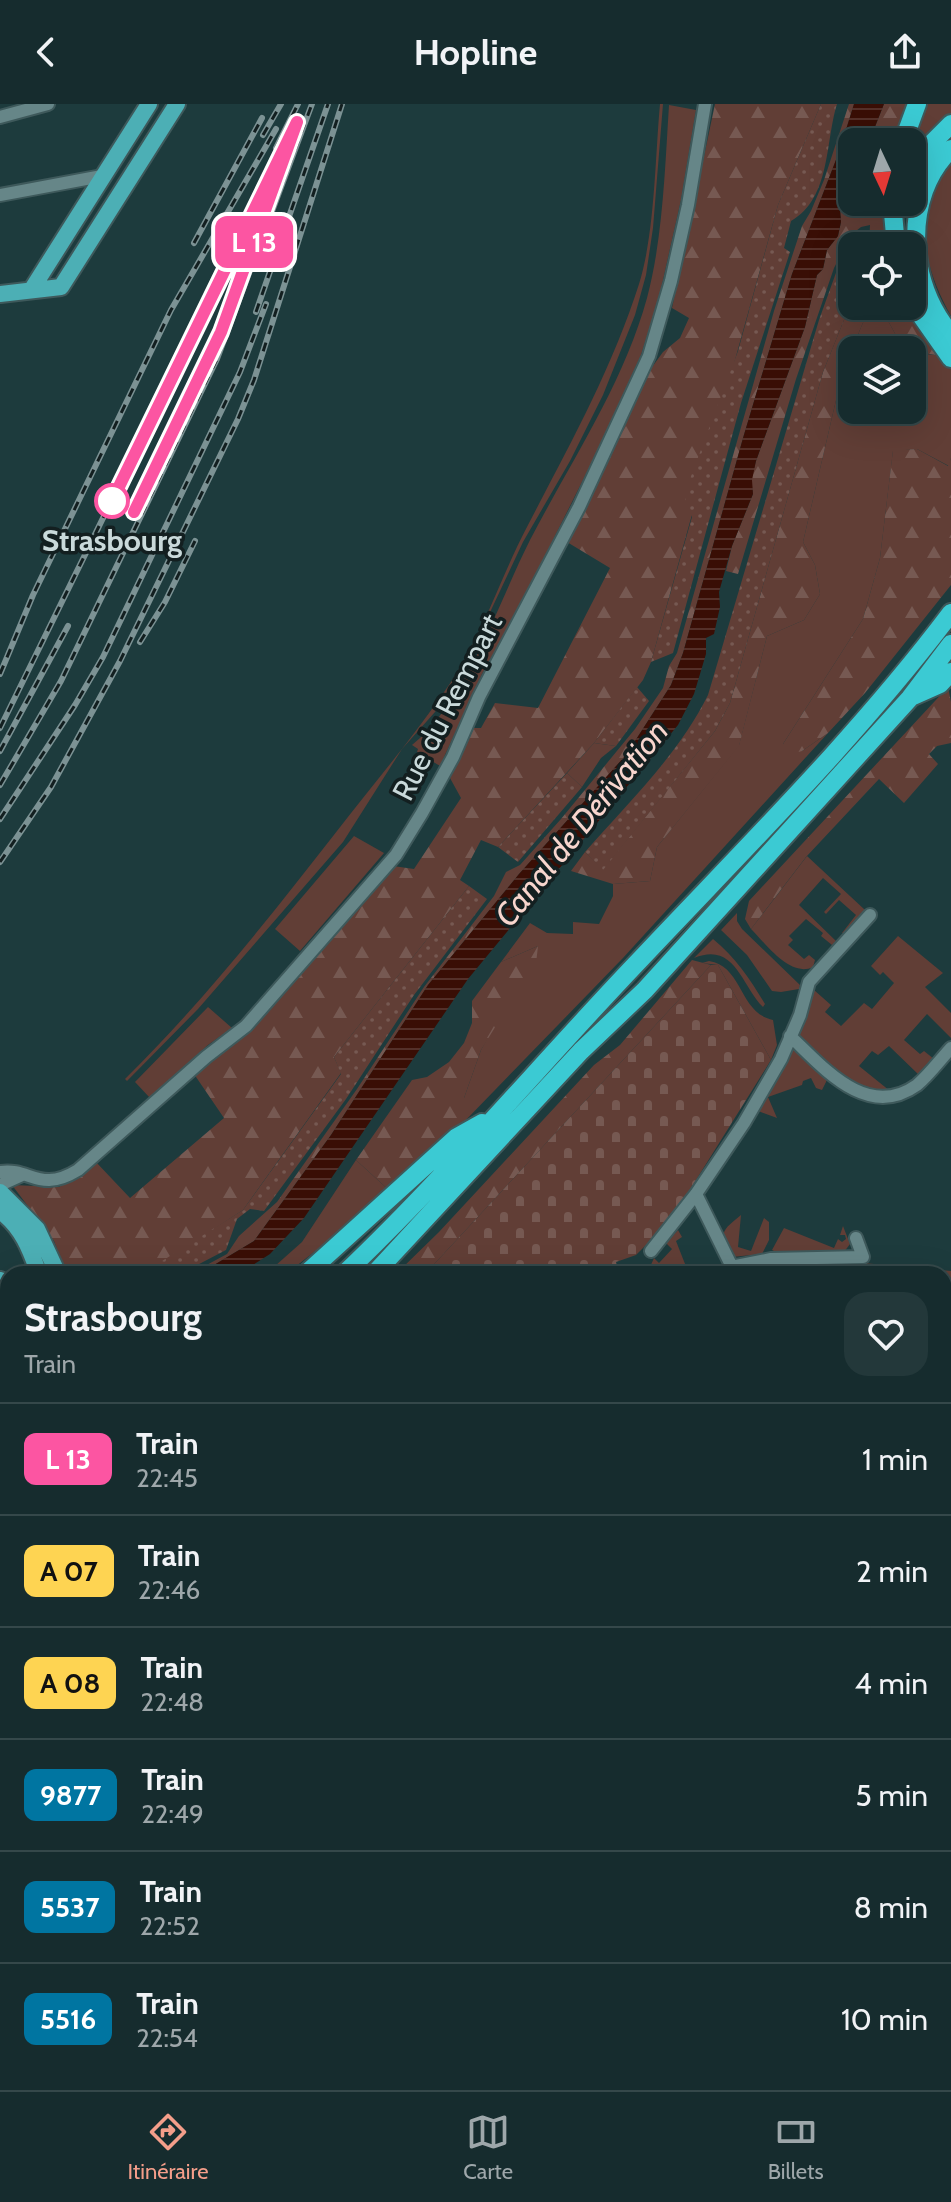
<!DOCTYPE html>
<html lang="fr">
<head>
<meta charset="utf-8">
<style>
	:root { --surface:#162c2e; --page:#23383a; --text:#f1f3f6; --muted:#9ea7aa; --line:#35484a; --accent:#f49e8a }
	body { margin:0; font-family:Cabin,sans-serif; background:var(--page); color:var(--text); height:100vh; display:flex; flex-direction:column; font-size:30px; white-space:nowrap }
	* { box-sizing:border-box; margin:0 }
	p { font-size:26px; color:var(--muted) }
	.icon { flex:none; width:44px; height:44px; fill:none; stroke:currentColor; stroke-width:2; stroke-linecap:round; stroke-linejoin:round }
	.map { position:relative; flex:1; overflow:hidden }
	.details { position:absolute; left:0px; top:1162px; width:952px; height:824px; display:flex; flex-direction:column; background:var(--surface); border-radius:24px 24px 0 0; box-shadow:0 8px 32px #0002,0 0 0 2px var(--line) }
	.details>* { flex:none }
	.badge { padding:0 16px; border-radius:12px; font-size:28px; line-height:52px }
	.needle { width:52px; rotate:176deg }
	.fabs { position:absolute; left:838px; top:24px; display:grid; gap:16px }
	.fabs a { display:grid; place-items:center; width:88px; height:88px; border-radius:16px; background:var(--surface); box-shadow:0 8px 32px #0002,0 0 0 2px var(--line); font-size:40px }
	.map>.badge { position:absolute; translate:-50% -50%; box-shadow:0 0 0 4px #fff }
	.round { display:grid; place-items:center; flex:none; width:84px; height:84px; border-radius:24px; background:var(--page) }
	.head { display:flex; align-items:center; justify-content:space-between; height:136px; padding:0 24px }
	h1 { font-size:38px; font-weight:800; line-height:60px }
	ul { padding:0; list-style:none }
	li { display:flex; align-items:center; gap:24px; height:112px; padding:0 24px; border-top:2px solid var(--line) }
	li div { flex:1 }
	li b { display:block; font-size:30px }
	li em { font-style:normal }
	li .badge { min-width:88px; font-weight:700; text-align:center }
	header { display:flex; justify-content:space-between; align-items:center; height:104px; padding:0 24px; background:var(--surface); font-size:36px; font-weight:800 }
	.tab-bar { display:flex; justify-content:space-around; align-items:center; height:112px; border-top:2px solid var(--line); background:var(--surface); font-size:22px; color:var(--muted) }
	.tab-bar a { display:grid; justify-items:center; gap:4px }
	.tab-bar .current { color:var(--accent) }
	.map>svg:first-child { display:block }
	.grass { fill:#613e36 }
	.forest { fill:url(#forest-firs) }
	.cemetery { fill:url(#cemetery-stones) }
	.garden { fill:url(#garden-dots) }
	.water { fill:url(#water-rules) }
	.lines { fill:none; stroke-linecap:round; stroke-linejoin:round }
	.minor-casing { stroke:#3e595b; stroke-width:16 }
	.major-casing { stroke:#3e595b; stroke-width:20 }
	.highway-casing { stroke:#3e595b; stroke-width:22 }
	.minor { stroke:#668688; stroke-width:12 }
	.major { stroke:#4cafb5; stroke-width:16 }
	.highway { stroke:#3bcad3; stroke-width:18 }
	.tram { stroke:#7c9294; stroke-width:2 }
	.rail-casing { stroke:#7c9294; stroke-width:6 }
	.rail { stroke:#131f20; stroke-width:3; stroke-dasharray:9; stroke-linecap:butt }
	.line-casing { stroke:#fff; stroke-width:18 }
	.line { stroke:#fc55a2; stroke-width:12 }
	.stop-dot { fill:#fff; stroke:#fc55a2; stroke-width:4 }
	.labels { text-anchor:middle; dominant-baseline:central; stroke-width:7; stroke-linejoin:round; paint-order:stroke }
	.stop-label { font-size:30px; font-weight:bold; fill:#c9d9da; stroke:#131f20 }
	.street-label { font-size:30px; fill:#c9d9da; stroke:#131f20 }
	.water-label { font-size:32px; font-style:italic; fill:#f8d5cd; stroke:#131f20 }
</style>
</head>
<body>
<header><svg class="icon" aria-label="back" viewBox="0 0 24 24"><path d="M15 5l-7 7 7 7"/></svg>Hopline<svg class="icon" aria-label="share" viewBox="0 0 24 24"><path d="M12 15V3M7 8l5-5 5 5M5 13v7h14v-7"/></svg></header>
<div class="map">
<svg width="951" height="1986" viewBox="0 0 951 1986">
	<defs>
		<pattern id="forest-firs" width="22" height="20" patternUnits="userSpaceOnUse" patternTransform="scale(2)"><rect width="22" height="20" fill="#613e36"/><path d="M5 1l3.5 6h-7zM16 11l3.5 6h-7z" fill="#765952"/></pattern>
		<pattern id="cemetery-stones" width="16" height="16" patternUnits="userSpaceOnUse" patternTransform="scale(2)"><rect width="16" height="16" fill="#613e36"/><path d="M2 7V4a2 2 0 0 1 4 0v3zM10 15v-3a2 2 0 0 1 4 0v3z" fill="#765952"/></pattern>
		<pattern id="garden-dots" width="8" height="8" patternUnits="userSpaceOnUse" patternTransform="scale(2)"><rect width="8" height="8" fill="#613e36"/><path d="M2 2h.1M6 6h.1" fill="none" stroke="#765952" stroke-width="1.8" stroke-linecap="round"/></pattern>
		<pattern id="water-rules" width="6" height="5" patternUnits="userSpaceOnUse" patternTransform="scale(2)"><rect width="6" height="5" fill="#390e05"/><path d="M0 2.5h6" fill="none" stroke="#543029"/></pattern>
	</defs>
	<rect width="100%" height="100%" fill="#1d3b3d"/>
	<path class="grass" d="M 660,0 L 663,0 L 653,124 L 646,171 L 635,211 L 603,291 L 570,357 L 523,438 L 476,538 L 435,608 L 402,645 L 343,738 L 198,905 L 127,977 L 125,975 C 203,898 270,813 337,727 C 375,678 416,630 451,578 C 483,530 501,472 528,421 C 569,342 612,265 639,180 C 655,129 655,54 660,0 Z
		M 921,0 L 951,0 L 951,12 L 912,58 L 912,38 Z
		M 669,1 L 696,6 L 681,96 L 659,194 L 641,251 L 601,340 L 521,500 L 482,570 L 440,662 L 417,648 L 418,645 L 412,641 C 468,595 498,499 530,436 C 571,357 623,281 647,194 C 663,134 665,63 669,1 Z
		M 951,56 L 951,212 C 928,171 915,127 934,81 C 937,72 946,64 951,56 Z
		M 870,202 L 880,202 L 904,246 L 852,246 L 852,306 L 912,306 L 912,249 L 936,251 L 951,265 L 951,354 L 949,362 L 917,345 L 893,347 L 880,454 L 863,515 L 783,640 L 802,647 L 828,629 L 623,854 L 464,1018 L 464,994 L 481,946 L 538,842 L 501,858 L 530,819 L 547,829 L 573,830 L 573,818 L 599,820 L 613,792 L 613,780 L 650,777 L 657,743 L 739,641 L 767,532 L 804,516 L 820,490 L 815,461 L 803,438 L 843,266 Z
		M 594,639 L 616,642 L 601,654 L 582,683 L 567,669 Z
		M 354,732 L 384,749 L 300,847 L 275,825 Z
		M 807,752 L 865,806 L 845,829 L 842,829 L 856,811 L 839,796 L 826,810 L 824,808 L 841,790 L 823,774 L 799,801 L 837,838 L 832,841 L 821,832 L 823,829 L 806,815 L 789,832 L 793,836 L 788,841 L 804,855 L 809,851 L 815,856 L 813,863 C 790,874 766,840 751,825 Z
		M 737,809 L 737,817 L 742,825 L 800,881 L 799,885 L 781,888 L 772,887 L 747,851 L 721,826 Z
		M 898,832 L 943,869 L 925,883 L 951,909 L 951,934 L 927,910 L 904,936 L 920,950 L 924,947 L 934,955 L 919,971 L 889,942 L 878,951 L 872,947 L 859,962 L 890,987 C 851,991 824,959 796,935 L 806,913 L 810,894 L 814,886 L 831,901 L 825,908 L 841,922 L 864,899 L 872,905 L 894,879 L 883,868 L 880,871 L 871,862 Z
		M 713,835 C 736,854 750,875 765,900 L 763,903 C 741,881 735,837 694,854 Z
		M 709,857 C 743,862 739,909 773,916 L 777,941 L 771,956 L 718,861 L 702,859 Z
		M 208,903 L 232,924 L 208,941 L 150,994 L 135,978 Z
		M 794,944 L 829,972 L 822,986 L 816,984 L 811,974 L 803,977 L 802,981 L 768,993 L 777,1014 L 758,1007 Z
		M 356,1056 L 391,1088 L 286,1170 L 266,1170 L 302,1138 Z
		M 741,1111 L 738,1143 L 751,1147 L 764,1114 L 769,1118 L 769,1136 L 762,1150 L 732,1153 C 719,1129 720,1128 741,1111 Z
		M 843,1122 L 850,1140 L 844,1148 L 778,1149 L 772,1146 L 784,1124 L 834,1144 L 838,1135 L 842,1138 L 846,1135 L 845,1131 L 840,1131 Z
		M 678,1126 L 682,1133 L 676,1137 L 689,1170 L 647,1170 L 654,1154 L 659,1159 L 672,1145 L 666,1139 Z
		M 820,1159 L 863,1159 L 951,1167 L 951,1183 L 944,1181 L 944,1170 L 807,1167 L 752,1170 L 758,1163 L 766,1161 Z
		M 8,1506 L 8,1607 L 0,1603 L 0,1513 Z"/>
	<path class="forest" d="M 715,0 L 821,0 L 778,101 L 651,558 L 643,576 L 594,639 L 498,743 L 481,736 L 460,776 L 469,782 L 334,953 L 341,969 L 243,1106 L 145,1170 L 67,1170 L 54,1137 L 12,1081 L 59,1083 L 95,1057 L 130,1094 L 224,1014 L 194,970 L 393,762 L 414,765 L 461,694 L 450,674 L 474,624 L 481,624 L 495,599 L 538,604 L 610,464 L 567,438 L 606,360 L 647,270 L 663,248 L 680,234 L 689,214 L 672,204 Z
		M 849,0 L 854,0 L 839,48 L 792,170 L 743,334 L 683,549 L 671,581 L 626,651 L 519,770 L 428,881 L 331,1031 L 254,1137 L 199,1170 L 190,1170 L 227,1150 L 239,1132 L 277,1098 L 357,985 L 424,883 L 494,792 L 506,768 L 520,761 L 561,715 L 635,625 L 663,584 L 669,562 L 677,549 L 774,207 L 802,122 L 811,107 L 824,76 Z
		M 884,0 L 911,0 L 897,38 L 869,38 Z
		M 852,81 L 852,98 L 885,98 L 889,142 L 869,142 L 870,121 L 861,123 L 851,131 L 834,164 L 796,275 L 738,470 L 726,467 L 732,442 L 753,390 L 751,376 L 756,357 L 805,223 L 817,171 L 823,165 L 827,146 L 838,132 L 841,118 L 840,105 Z
		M 852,196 L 852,202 L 870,202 L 843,266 L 803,438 L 815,461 L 820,490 L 804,516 L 767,532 L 739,642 L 657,743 L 650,777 L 613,780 L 571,767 L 585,748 L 603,765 L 715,627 L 730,599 L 823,268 Z
		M 880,202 L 907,202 L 919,227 L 936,251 L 904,246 Z
		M 917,345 L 948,362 L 951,354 L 951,481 L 865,589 L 828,629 L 802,647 L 784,652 L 783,640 L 863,515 L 880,454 L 893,346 Z
		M 948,583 L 951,598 L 951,639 L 937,642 L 929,650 L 938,660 L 904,699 L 879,675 L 806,753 L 751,825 L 745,815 L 749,797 Z
		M 538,842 L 535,868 L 505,907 L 481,946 L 464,994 L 464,1018 L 391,1088 L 356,1056 L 412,976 L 427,973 L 449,958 L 464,939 L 472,919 L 472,897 L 501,858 Z
		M 692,856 L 711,861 L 425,1170 L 396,1170 L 439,1128 L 594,961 L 620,941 Z"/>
	<path class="cemetery" d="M 711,861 L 718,861 L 771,956 L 671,1116 L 636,1151 L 616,1158 L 619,1170 L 425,1170 Z
		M 944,1398 L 951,1401 L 951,1655 L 944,1664 Z
		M 944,1678 L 951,1684 L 951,1976 L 944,1976 Z"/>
	<path class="garden" d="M 821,0 L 837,0 C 825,38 831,94 791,117 L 784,144 L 790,148 L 741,299 L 673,549 L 651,558 L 692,413 L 684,391 L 738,247 L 778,101 Z
		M 857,133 L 864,136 L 865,142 L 852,142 L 852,196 L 823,268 L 730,599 L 715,627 L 603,766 L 585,748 C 628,699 679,650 708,591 L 819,216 L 837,166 Z
		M 637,583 L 649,597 L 616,642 L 594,639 Z
		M 567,669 L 582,683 L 518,758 L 498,743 Z
		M 469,782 L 487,795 L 414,891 L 346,995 L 264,1107 L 250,1105 L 237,1115 L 226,1146 L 180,1170 L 143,1169 L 243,1106 L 341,970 L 334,953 Z"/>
	<path class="water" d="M 854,0 L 884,0 L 869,38 L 852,38 L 852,81 L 840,105 L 841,118 L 838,132 L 827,146 L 823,165 L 817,171 L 805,223 L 756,357 L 752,376 L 753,390 L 732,442 L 719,488 L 720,503 L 714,530 L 706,534 L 706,550 L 694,590 L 678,621 L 468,875 L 304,1114 L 270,1150 L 239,1170 L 199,1170 L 254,1137 L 331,1031 L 428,881 L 519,770 L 626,651 L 671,581 L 683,549 L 743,334 L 792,170 L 839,48 Z"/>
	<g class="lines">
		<g class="minor-casing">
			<path id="minor" d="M 0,13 L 48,0
				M 0,91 L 102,72
				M 790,932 C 823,963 867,1017 917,981 C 929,971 940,956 951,944
				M 0,1068 C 30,1063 39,1090 78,1066 L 206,953 L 246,922 L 396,751 L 422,709 L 453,653 L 479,593 L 579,403 L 649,252 L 671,177 L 688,101 L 705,0
				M 0,1081 L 22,1071
				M 696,1090 L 735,1169
				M 651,1147 L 696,1090 L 744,1019 L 781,955 L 800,911 L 809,878 L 870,811
				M 731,1163 L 771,1155 L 863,1153 L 856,1134
				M 944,1386 L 951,1389"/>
		</g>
		<g class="major-casing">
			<path id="major" d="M 32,185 L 149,0
				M 0,190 L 61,183 L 177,0
				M 0,1088 L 37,1125 L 58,1170
				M 0,1107 C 22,1123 30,1145 39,1170
				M 0,1176 L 8,1187
				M 944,1207 L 951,1209
				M 0,1655 L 8,1650
				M 0,1675 L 8,1670
				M 858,1978 L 864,1986
				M 880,1978 L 885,1986"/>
		</g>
		<g class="highway-casing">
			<path id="highway" d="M 903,38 L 917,0
				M 951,45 C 902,92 907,180 951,230
				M 912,71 L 933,38 L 951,20
				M 892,98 L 896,142
				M 912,191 L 918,207 L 951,254
				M 913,592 L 940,580 L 951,568
				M 306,1170 L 457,1033 L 482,1019
				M 344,1170 C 447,1072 538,963 635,861 C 743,746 856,635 951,509
				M 374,1170 L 581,947 L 645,886 L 910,594 L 951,540
				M 0,1403 L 8,1400
				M 0,1436 L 8,1431
				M 0,1451 L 8,1446
				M 0,1480 L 8,1473
				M 0,1501 L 8,1494
				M 0,1612 L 8,1615"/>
		</g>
		<use href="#minor" class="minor"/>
		<use href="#major" class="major"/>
		<use href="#highway" class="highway"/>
		<path class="tram" d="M 944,1352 L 951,1354"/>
		<g class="rail-casing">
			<path id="rail" d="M 263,31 L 281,0
				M 276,44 L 298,0
				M 194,139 L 262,14
				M 256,208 L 328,0
				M 140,538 L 165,498 L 195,437
				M 0,570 L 33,491 L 171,206 L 276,25
				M 0,624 L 289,35
				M 0,647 L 68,522
				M 0,681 L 61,577 L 217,255 L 312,0
				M 0,715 L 75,601 L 103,553 L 240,268 L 266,200
				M 0,758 L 51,683 L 120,557 L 238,315 L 254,276 L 342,0"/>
		</g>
		<use href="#rail" class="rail"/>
	</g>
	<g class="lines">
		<g class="line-casing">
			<path id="line" d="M 112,397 L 297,18 L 221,228 L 134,408"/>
		</g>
		<use href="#line" class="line"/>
	</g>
	<circle class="stop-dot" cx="112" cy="397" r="16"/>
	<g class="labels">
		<g class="stop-label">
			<text x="112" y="436">Strasbourg</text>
		</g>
		<g class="street-label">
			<text transform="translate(447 603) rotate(-63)">Rue du Rempart</text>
		</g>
		<g class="water-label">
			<text transform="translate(581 719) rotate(-51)">Canal de Dérivation</text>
		</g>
	</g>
</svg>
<div class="fabs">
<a><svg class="needle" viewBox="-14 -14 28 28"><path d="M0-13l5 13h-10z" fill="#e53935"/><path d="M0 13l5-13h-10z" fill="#9ea7aa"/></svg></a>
<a><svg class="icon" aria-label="locate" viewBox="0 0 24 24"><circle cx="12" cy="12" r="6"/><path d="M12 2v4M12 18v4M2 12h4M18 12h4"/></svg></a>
<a><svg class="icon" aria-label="layers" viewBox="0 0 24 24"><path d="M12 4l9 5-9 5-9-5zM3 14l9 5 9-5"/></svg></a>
</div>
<b class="badge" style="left:254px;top:138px;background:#fc55a2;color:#fff">L 13</b>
<section class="details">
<div class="head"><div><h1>Strasbourg</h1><p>Train</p></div><a class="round"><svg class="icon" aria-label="heart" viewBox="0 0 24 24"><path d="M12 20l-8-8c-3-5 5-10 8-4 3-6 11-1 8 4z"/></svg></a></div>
<ul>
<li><span class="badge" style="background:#fc55a2;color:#fff">L 13</span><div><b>Train</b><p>22:45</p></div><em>1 min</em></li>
<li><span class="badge" style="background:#fed452;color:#111">A 07</span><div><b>Train</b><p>22:46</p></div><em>2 min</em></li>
<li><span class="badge" style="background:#fed452;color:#111">A 08</span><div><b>Train</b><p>22:48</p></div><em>4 min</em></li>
<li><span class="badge" style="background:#0075a1;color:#fff">9877</span><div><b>Train</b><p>22:49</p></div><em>5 min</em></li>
<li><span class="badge" style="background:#0075a1;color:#fff">5537</span><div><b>Train</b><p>22:52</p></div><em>8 min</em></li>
<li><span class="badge" style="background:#0075a1;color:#fff">5516</span><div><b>Train</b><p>22:54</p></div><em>10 min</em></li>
</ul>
</section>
</div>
<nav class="tab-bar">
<a class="current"><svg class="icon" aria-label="directions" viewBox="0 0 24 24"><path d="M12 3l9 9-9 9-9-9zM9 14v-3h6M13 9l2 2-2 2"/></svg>Itinéraire</a>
<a><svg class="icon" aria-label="map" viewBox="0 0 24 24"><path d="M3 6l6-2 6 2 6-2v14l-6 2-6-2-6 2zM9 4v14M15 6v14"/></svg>Carte</a>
<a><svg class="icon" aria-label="tickets" viewBox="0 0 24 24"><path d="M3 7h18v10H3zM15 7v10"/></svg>Billets</a>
</nav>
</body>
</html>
